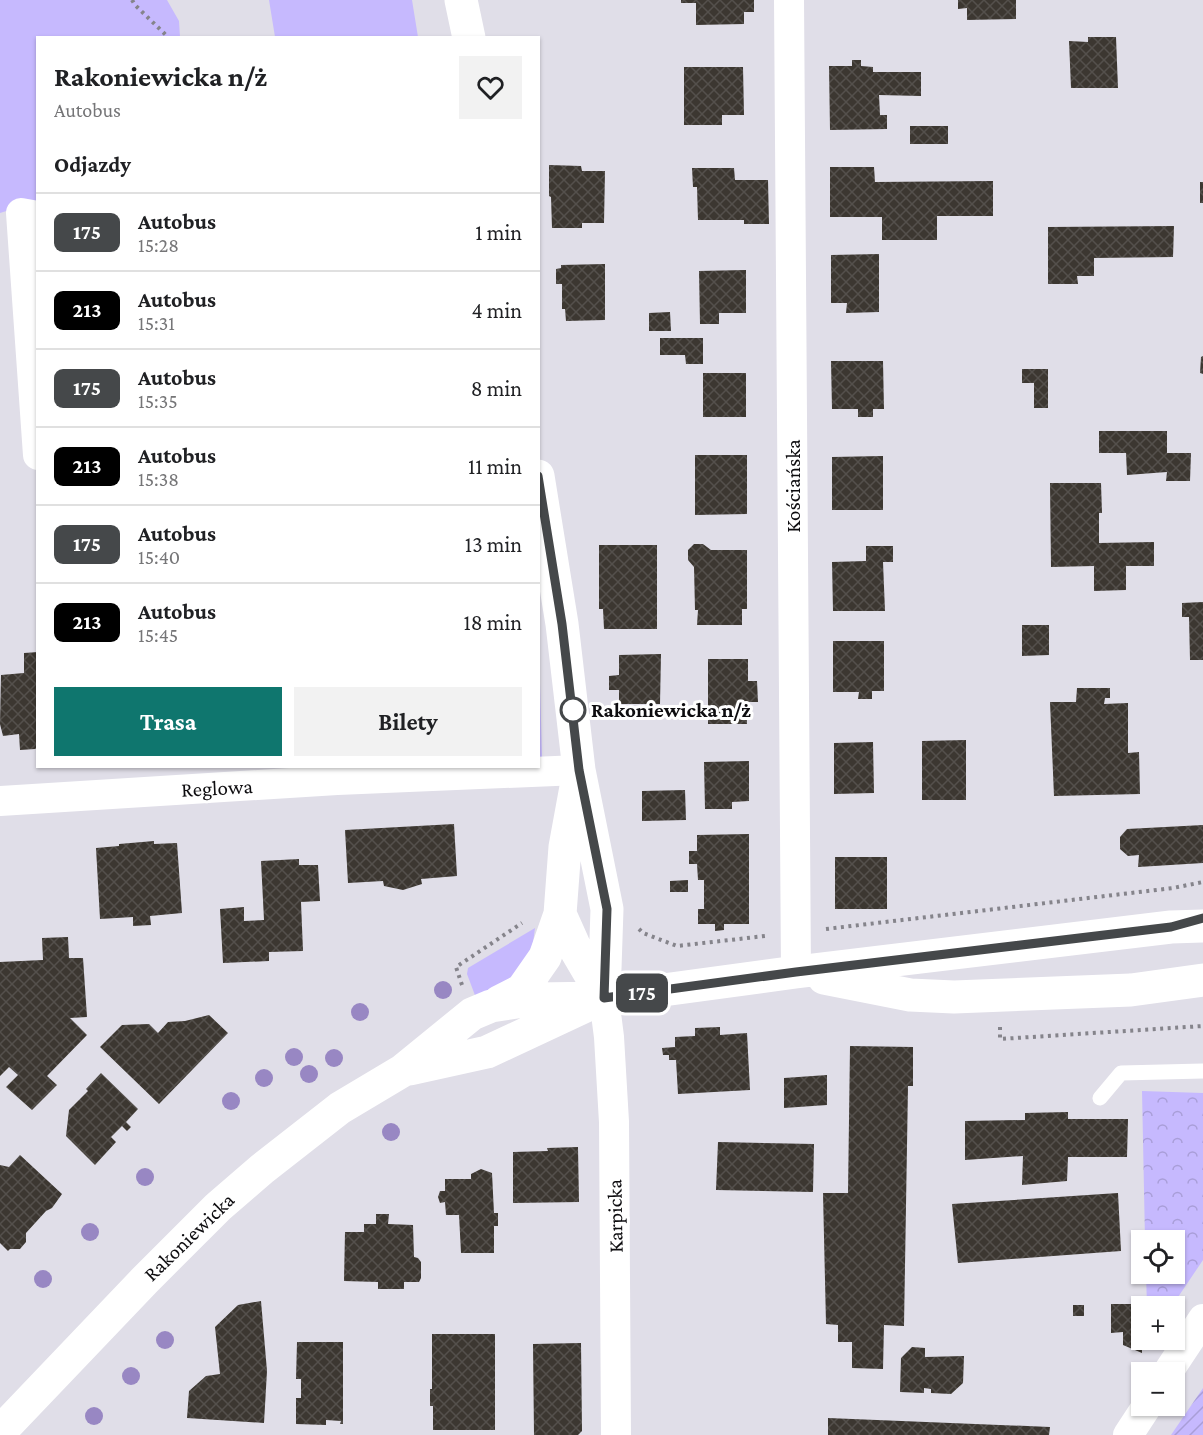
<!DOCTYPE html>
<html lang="pl">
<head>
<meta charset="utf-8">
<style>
	:root { --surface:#fff; --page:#f2f2f2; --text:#202124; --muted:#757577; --line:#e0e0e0; --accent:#0f766e }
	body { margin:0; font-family:"Crimson Pro",serif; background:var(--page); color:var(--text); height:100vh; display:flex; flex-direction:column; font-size:22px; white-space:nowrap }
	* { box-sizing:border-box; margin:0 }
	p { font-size:20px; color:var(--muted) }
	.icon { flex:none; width:33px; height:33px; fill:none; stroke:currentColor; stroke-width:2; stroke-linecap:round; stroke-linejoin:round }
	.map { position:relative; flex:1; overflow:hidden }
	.sheet { position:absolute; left:36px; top:36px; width:504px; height:732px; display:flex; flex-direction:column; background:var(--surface); border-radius:0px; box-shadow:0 2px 4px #0004 }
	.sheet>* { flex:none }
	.badge { padding:0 12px; border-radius:9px; font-size:21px; line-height:39px }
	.buttons { position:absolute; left:1131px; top:1230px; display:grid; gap:12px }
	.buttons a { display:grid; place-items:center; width:54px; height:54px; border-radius:0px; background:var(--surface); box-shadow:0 2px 4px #0004; font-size:30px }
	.map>.badge { position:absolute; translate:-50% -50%; box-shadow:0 0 0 3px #fff }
	h2 { padding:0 18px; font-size:22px; line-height:54px }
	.round { display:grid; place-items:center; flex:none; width:63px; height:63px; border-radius:0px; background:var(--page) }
	.summary { display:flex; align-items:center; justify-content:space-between; height:102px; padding:0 18px }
	h1 { font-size:28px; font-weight:700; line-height:45px }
	.cta { display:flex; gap:12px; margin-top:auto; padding:12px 18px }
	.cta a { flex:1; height:69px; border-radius:0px; background:var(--accent); color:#fff; font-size:24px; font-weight:700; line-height:69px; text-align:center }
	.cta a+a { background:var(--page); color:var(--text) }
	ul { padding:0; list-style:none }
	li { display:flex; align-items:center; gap:18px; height:78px; padding:0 18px; border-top:2px solid var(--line) }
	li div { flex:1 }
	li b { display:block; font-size:22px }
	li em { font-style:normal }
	li .badge { min-width:66px; font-weight:700; text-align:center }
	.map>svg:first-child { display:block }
	.green { fill:#c6b9fe }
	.forest { fill:url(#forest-crowns) }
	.garden { fill:url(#garden-furrows) }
	.building { fill:url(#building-cross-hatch) }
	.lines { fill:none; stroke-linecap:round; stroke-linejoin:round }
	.path { stroke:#85848b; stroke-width:4; stroke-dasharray:3 4.5; stroke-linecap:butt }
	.lane { stroke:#fff; stroke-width:15 }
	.street { stroke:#fff; stroke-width:30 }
	.secondary { stroke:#fff; stroke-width:33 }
	.tree { fill:#9887c3 }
	.line-casing { stroke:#fff; stroke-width:14 }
	.line { stroke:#45484a; stroke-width:9 }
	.stop-dot { fill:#fff; stroke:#45484a; stroke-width:3 }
	.labels { text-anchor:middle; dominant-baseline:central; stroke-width:6; stroke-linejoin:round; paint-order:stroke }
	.street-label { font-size:21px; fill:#0d0c0f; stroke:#fff }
	.stop-label { font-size:21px; font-weight:bold; fill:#0d0c0f; stroke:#fff; text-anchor:start }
</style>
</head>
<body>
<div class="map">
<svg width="1203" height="1435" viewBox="0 0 1203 1435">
	<defs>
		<pattern id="forest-crowns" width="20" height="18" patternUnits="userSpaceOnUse" patternTransform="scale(1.5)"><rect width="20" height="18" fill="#c6b9fe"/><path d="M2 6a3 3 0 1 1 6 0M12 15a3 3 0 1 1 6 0" fill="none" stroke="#a99ed8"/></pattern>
		<pattern id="garden-furrows" width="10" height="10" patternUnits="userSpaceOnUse" patternTransform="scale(1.5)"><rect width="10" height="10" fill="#c6b9fe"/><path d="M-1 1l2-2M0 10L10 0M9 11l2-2" fill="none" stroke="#a99ed8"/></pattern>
		<pattern id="building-cross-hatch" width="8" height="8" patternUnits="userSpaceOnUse" patternTransform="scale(1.5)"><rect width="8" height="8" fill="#3c3731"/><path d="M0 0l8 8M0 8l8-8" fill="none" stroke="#54504c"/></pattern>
	</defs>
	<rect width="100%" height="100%" fill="#e0dee8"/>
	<path class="green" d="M 0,0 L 167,0 L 179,21 L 180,37 L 38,38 L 37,210 L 19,207 L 0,213 Z
		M 269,0 L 412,0 L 418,37 L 275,37 Z
		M 539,647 L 542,757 L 539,758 Z
		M 535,928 L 533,943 L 521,972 L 476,998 L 467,974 L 468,968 Z"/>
	<path class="forest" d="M 1142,1091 L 1203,1093 L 1203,1260 L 1172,1306 L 1147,1306 L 1146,1274 L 1174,1274 L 1174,1240 L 1145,1240 Z"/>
	<path class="garden" d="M 1203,1388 L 1203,1435 L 1171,1435 Z"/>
	<path class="building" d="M 681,0 L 754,0 L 754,12 L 744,12 L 744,24 L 696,25 L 696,3 L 681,3 Z
		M 958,0 L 1016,0 L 1016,19 L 967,20 L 967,8 L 958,9 Z
		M 1088,37 L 1116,37 L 1118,88 L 1071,88 L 1069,41 L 1088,42 Z
		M 852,60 L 861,60 L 861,66 L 873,67 L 873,72 L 921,72 L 921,96 L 879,95 L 880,115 L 887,115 L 887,129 L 830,130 L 829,66 L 852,66 Z
		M 684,67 L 743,67 L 744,115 L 722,115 L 722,125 L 684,125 Z
		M 910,126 L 948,126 L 948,144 L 910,144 Z
		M 549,165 L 581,166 L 582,171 L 605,171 L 604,223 L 582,223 L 582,228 L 552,228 L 551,197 L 549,196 Z
		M 830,167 L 874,167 L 875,182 L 993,181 L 993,216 L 937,216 L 937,240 L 882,240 L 882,217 L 830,217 Z
		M 692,168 L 734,168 L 735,180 L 768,180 L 769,224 L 744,224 L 744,220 L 698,220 L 697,187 L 693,187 Z
		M 1200,182 L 1203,182 L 1203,203 L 1200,203 Z
		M 1174,226 L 1173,257 L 1094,258 L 1094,276 L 1077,276 L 1078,284 L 1048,284 L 1048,227 Z
		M 879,254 L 879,312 L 846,313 L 847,303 L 831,303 L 831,255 Z
		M 605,264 L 605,320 L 566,321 L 565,309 L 562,309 L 562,284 L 556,284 L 556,269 L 561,268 L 561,265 Z
		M 746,270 L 746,313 L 719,313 L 719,324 L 700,324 L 699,271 Z
		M 670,312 L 671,331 L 649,331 L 649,313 Z
		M 660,338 L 703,338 L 703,364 L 686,364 L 685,355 L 660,355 Z
		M 1203,356 L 1203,374 L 1200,373 L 1201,357 Z
		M 831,361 L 883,361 L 884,409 L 873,409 L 873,417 L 858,417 L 858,409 L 832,409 Z
		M 1022,369 L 1048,369 L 1048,408 L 1034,408 L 1034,383 L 1022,383 Z
		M 703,373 L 746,373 L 746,417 L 703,417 Z
		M 1099,431 L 1167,431 L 1167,453 L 1191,453 L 1190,481 L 1166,481 L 1167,472 L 1127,475 L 1126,453 L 1099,453 Z
		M 695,455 L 747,455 L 747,514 L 695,515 Z
		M 883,456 L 883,510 L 832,510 L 832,457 Z
		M 1050,483 L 1101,483 L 1102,513 L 1099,513 L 1099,543 L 1154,542 L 1154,566 L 1126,566 L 1126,590 L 1094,591 L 1094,566 L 1051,567 Z
		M 694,544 L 703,544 L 711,550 L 747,550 L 747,609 L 742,609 L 742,625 L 697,625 L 698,610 L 695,610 L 694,567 L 688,560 L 688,550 Z
		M 599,545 L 657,545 L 657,629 L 604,629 L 603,609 L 599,609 Z
		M 866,546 L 893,546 L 893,562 L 883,562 L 885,611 L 833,611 L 832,562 L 866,561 Z
		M 1203,602 L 1203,660 L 1190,660 L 1189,617 L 1182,617 L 1182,603 Z
		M 1022,625 L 1049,625 L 1049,655 L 1022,656 Z
		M 833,641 L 884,641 L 884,691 L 872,691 L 872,699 L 858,699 L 859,692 L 833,692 Z
		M 38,652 L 38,747 L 35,749 L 20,750 L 19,734 L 3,736 L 0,724 L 1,675 L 24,673 L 24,653 Z
		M 661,654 L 660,704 L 619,704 L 619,690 L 609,690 L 609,676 L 619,675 L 619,655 Z
		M 708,659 L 748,659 L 748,681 L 757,681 L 758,702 L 748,702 L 746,705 L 747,724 L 708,724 Z
		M 1077,688 L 1110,688 L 1110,698 L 1105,698 L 1104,704 L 1128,703 L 1128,753 L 1139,752 L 1140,794 L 1054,796 L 1050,702 L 1076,702 Z
		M 966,740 L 966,800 L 922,800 L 922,741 Z
		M 873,742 L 874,793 L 834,794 L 834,743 Z
		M 749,761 L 749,801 L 732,802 L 732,809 L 705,809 L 704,762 Z
		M 685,790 L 686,820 L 642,821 L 642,791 Z
		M 454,824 L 457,876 L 421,879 L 422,884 L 403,890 L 384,886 L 383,881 L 348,883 L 345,830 Z
		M 1203,825 L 1203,863 L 1138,867 L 1139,855 L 1128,856 L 1120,849 L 1120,837 L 1127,829 Z
		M 749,834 L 749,924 L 724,924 L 724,930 L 715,931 L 715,924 L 698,924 L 698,909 L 704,909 L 704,880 L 698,880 L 697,864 L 689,864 L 689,851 L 697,851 L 697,835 Z
		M 154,841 L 154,844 L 177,843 L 182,913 L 150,916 L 151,925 L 133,926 L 133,917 L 100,919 L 96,848 L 119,846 L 119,844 Z
		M 835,857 L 887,857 L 887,909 L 835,909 Z
		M 299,859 L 299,865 L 318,865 L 320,901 L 301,902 L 303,951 L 269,952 L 269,961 L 223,963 L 220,909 L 244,907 L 244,921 L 264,920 L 261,861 Z
		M 688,880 L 688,892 L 670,892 L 670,881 Z
		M 68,937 L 69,958 L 83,958 L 87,1017 L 70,1018 L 87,1035 L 47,1076 L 57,1085 L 32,1110 L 6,1087 L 18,1075 L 9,1067 L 0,1076 L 0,962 L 43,960 L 42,938 Z
		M 209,1015 L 228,1033 L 159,1104 L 100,1047 L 122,1025 L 149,1024 L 158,1033 L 168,1022 L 185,1021 Z
		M 720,1027 L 720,1035 L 747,1033 L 750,1090 L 678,1094 L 676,1060 L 669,1060 L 669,1055 L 663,1055 L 662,1048 L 675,1047 L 675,1037 L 695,1036 L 695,1028 Z
		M 850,1046 L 913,1047 L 913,1086 L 908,1086 L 904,1326 L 884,1325 L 883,1369 L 852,1368 L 852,1342 L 838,1342 L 838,1325 L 826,1324 L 823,1193 L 848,1193 Z
		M 101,1073 L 138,1109 L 126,1122 L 131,1127 L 127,1131 L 122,1126 L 111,1137 L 116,1142 L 95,1165 L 66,1136 L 69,1110 L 88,1091 L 86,1089 Z
		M 827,1075 L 827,1105 L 784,1108 L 784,1078 Z
		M 1068,1112 L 1068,1119 L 1128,1119 L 1127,1157 L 1068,1157 L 1067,1181 L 1022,1185 L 1023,1156 L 965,1160 L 965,1121 L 1025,1120 L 1025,1113 Z
		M 718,1142 L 814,1144 L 813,1192 L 716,1190 Z
		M 578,1147 L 579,1202 L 513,1203 L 513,1152 L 548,1151 L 547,1148 Z
		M 20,1155 L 62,1194 L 52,1208 L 46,1211 L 26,1233 L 26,1242 L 20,1249 L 10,1249 L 8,1251 L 0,1243 L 0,1165 L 9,1167 Z
		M 481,1169 L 492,1173 L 494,1213 L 498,1213 L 498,1226 L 494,1226 L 494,1253 L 461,1253 L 459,1215 L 446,1215 L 445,1202 L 440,1203 L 438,1197 L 440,1191 L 445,1191 L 445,1179 L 471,1179 L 471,1174 Z
		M 1118,1193 L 1121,1251 L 958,1263 L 952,1204 Z
		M 376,1214 L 389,1214 L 388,1224 L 413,1225 L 414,1257 L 418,1258 L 421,1262 L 421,1278 L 419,1282 L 404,1282 L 404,1289 L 378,1289 L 378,1282 L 344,1281 L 345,1232 L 364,1232 L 364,1224 L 376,1224 Z
		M 261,1301 L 267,1371 L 264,1423 L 187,1418 L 189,1391 L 206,1376 L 220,1374 L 215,1327 L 238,1305 Z
		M 1111,1304 L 1141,1304 L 1142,1353 L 1123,1345 L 1123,1332 L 1111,1333 Z
		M 1073,1305 L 1084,1305 L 1084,1316 L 1073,1316 Z
		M 432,1334 L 495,1334 L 495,1430 L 433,1430 L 433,1406 L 430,1406 L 430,1389 L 432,1389 Z
		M 297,1342 L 343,1342 L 343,1424 L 340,1424 L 341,1421 L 326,1420 L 326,1425 L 296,1424 L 296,1398 L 301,1398 L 301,1379 L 296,1379 Z
		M 581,1343 L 582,1431 L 578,1435 L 534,1435 L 533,1344 Z
		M 912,1347 L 925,1348 L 925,1357 L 964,1356 L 963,1383 L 951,1394 L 931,1393 L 931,1389 L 924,1388 L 924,1393 L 900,1392 L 901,1358 Z
		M 828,1418 L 1050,1427 L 1049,1435 L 828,1435 Z"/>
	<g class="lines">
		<path class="path" d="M 132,0 L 135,5 L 169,38
			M 639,929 L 643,933 L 677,946 L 765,936
			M 826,929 L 1173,888 L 1203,882
			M 462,985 L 456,967 L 522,923
			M 1000,1027 L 1000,1039 L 1203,1026"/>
		<path class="lane" d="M 1100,1098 L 1121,1073 L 1203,1071"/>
		<path class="street" d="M 789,0 L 796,972
			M 38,216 L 21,213 L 38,455
			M 0,801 L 337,780 L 579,770
			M 604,998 L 609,1037 L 614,1122 L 616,1435
			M 1168,1372 L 1203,1319
			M 1128,1435 L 1147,1406"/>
		<path class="secondary" d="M 461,0 L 469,38
			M 538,476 L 562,624 L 579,770 L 607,909 L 604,998
			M 576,787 L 565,847 L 560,914 L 577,952 L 604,998
			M 824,978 L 910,995 L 954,997 L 1131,990 L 1203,980
			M 499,1002 L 522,990 L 545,957 L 560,914
			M 410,1069 L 487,1052 L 594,1002
			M 0,1432 L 144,1281 L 218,1207 L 262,1169 L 340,1108 L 402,1071 L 472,1014 L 491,1006 L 536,999 L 604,998 L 796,972 L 1171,927 L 1203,926"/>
	</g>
	<g class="tree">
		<circle cx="443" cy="990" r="9"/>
		<circle cx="360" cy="1012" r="9"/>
		<circle cx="294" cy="1057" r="9"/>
		<circle cx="334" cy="1058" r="9"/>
		<circle cx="309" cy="1074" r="9"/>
		<circle cx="264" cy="1078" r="9"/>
		<circle cx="231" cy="1101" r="9"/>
		<circle cx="391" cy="1132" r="9"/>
		<circle cx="145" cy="1177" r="9"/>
		<circle cx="90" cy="1232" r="9"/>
		<circle cx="43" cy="1279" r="9"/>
		<circle cx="165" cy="1340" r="9"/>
		<circle cx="131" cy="1376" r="9"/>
		<circle cx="94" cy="1416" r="9"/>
	</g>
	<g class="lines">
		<g class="line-casing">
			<path id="line" d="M 538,476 L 562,624 L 579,770 L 607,909 L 604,998 L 796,972 L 1171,927 L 1203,918"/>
		</g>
		<use href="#line" class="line"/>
	</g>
	<circle class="stop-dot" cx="573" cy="710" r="12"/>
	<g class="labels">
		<g class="street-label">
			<text transform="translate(793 486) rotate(-90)">Kościańska</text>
			<text transform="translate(217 788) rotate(-3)">Reglowa</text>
			<text transform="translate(615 1216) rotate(-91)">Karpicka</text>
			<text transform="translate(189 1237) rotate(-44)">Rakoniewicka</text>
		</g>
		<g class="stop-label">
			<text x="591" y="710">Rakoniewicka n/ż</text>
		</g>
	</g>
</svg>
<div class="buttons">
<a><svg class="icon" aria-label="locate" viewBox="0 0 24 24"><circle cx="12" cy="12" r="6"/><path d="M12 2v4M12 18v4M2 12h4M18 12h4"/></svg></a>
<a>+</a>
<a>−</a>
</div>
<b class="badge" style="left:642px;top:993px;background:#45484a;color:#fff">175</b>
<section class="sheet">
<div class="summary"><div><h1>Rakoniewicka n/ż</h1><p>Autobus</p></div><a class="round"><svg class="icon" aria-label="heart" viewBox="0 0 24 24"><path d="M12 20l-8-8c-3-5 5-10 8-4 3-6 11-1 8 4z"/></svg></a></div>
<h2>Odjazdy</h2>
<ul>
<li><span class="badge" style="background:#45484a;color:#fff">175</span><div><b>Autobus</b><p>15:28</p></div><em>1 min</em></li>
<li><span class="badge" style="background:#000;color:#fff">213</span><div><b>Autobus</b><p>15:31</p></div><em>4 min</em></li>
<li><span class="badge" style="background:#45484a;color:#fff">175</span><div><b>Autobus</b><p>15:35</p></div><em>8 min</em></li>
<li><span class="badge" style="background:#000;color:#fff">213</span><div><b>Autobus</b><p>15:38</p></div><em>11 min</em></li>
<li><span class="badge" style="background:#45484a;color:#fff">175</span><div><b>Autobus</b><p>15:40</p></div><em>13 min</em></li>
<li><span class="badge" style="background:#000;color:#fff">213</span><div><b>Autobus</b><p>15:45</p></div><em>18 min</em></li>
</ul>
<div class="cta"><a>Trasa</a><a>Bilety</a></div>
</section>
</div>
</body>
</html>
